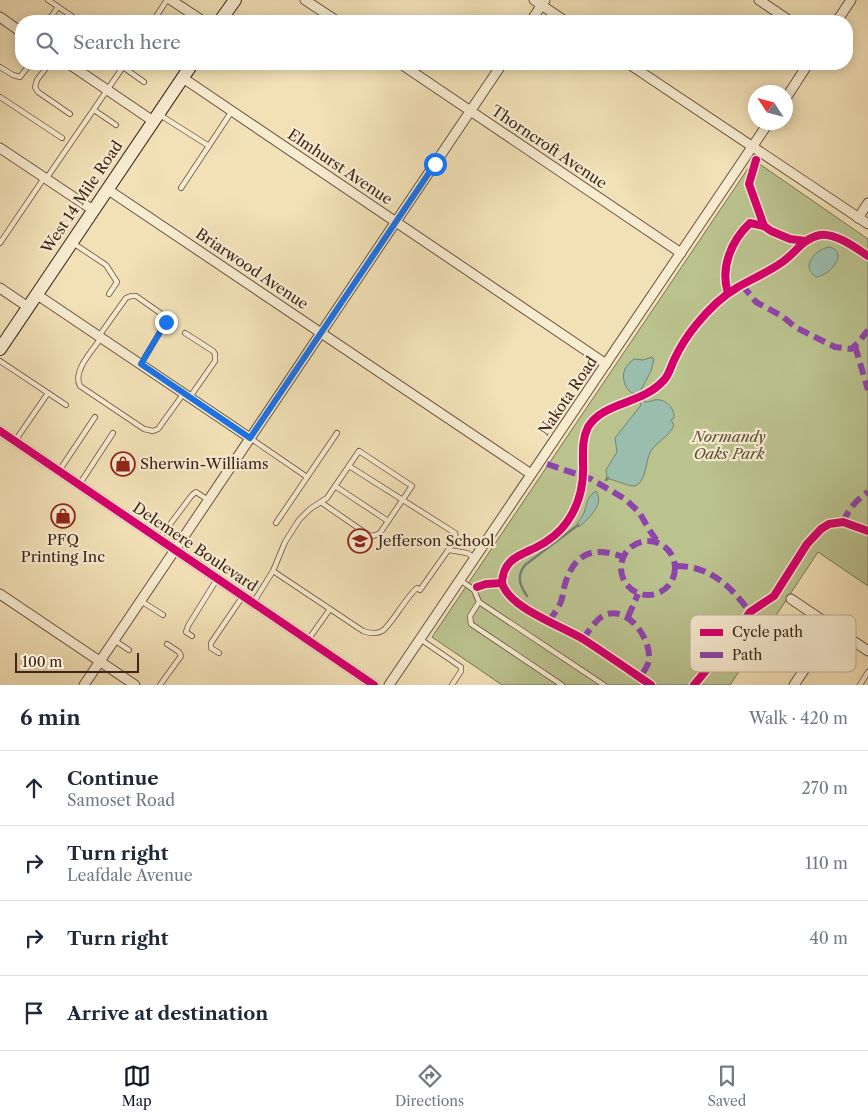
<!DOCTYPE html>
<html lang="en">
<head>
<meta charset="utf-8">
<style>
  :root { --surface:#fff; --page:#f2f2f3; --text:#1f2937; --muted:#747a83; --line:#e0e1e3; --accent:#111827 }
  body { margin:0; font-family:"Libre Caslon Text",serif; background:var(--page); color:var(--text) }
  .compass { position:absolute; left:748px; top:85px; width:45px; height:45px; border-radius:50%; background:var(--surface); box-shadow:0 2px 12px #0003; rotate:306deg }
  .scale { position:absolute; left:15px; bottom:12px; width:124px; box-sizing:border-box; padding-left:5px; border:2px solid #3b261b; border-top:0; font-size:14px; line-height:18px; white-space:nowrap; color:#3b261b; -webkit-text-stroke:4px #f7ebd0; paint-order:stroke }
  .stop { position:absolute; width:15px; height:15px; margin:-11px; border:4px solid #1a73e8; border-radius:50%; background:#fff }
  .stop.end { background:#1a73e8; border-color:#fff; box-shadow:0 1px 5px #0008 }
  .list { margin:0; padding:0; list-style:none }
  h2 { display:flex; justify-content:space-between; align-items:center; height:65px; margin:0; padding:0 20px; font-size:21px }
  h2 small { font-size:16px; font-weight:400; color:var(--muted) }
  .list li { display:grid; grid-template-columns:32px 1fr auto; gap:15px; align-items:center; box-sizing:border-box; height:75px; padding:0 20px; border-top:1px solid var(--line) }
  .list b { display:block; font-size:19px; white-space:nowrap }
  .list p { margin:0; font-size:16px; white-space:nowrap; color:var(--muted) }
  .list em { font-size:16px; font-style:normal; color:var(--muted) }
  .icon { flex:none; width:28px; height:28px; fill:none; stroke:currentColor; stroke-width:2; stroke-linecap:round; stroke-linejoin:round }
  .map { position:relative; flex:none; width:868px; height:685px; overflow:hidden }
  .search { position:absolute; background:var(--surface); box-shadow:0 2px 12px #0003; left:15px; right:15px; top:15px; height:55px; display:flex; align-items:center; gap:12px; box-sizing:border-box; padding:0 18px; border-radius:20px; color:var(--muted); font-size:19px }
  .sheet { height:365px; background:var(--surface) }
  nav { display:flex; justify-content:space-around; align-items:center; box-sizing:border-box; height:70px; border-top:1px solid var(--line); background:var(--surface); font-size:14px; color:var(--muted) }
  nav a { display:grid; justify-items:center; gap:2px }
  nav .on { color:var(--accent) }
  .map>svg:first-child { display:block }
  .green { fill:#bac28e; stroke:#7a7454 }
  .water { fill:#9bbdad; stroke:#758173 }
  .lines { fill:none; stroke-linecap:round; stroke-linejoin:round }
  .stream { stroke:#758173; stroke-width:2.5 }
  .lane-casing { stroke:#695442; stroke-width:6 }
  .street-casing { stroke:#695442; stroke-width:11 }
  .secondary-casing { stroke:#3b261b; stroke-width:14 }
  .lane { stroke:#f7ebd0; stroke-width:4.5 }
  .street { stroke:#f7ebd0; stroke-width:9 }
  .secondary { stroke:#f7ebd0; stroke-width:12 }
  .quiet { stroke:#8e44ad; stroke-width:6; stroke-dasharray:12 6; stroke-linecap:butt }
  .cycleway-casing { stroke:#f7ebd0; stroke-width:11 }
  .cycleway { stroke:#d6006c; stroke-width:8 }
  .route { stroke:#1a73e8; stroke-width:6 }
  .labels { text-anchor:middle; stroke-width:4.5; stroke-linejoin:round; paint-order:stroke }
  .street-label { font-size:15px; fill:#3b261b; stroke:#f7ebd0 }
  .park-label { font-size:15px; font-style:italic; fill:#5b4d38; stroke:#f7ebd0 }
  .poi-label { font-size:15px; fill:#3b261b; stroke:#f7ebd0; text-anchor:start }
  .key { fill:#f7ebd0; stroke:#bfb09a; stroke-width:1 }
  .key-label { font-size:14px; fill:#3b261b }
</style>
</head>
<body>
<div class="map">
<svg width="868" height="685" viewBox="0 0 868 685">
  <rect width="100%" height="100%" fill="#f2e0b6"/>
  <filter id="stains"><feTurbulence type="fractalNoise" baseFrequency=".004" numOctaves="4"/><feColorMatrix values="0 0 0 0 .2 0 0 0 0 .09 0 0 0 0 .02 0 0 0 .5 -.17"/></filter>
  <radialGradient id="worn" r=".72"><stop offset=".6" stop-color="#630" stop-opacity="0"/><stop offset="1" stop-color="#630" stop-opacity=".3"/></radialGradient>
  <path class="green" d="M758 163 868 239V586L818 552 730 685H502L432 637 749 167Z"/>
  <g class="water">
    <path d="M829 247C850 252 830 276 816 277 800 266 815 250 829 247Z"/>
    <path d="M652 357 654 359 651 371 640 392 645 402C648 402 651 401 654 400 665 398 675 408 674 418L671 420 674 425C669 438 654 442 649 455 646 463 645 483 635 486 630 487 615 480 609 479L607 478 606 470 617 452 615 438 641 405 635 394C625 392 621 377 625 369 627 365 630 362 634 359L643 360Z"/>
    <path d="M596 491C605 504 589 518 579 527L577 524C579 521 582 517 584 513 587 504 587 496 596 491Z"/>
  </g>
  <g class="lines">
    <g class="stream">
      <path d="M606 480 608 478"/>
      <path d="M527 596C520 586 516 576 525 565L578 525"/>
    </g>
    <g class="lane-casing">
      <g id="lane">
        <path d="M48 0 79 21"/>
        <path d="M48 21 58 7"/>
        <path d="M153 21 167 0"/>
        <path d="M49 64 37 80 35 87 38 92 70 114"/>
        <path d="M0 67 13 75 20 77 30 64"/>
        <path d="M123 67 144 82"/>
        <path d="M0 97 62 138"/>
        <path d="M94 110 116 125"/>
        <path d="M160 115 209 146"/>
        <path d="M46 179 125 64"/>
        <path d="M181 188 232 111"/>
        <path d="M0 243 44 178"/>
        <path d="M73 243 106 265 117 282 109 294"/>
        <path d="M185 333 213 351 215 354V361L190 397"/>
        <path d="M99 336 126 298 131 296H136L163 315 166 322 141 364"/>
        <path d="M101 338C93 350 72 371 80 386L144 429 153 431 158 429 184 393"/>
        <path d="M0 361 66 405"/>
        <path d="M250 438 307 477"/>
        <path d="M15 441 48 393"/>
        <path d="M59 471 95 417"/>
        <path d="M79 485 113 433"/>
        <path d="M335 486 388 521"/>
        <path d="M276 523 337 433"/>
        <path d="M159 539 192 495 196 492 208 500"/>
        <path d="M449 550 467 553 475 558"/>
        <path d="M273 571 363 631C369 633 376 635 382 631 391 626 405 598 417 588L420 590 456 539 455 533 349 466"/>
        <path d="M460 580 474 590 479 602 470 616 471 624 562 685"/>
        <path d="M141 601 163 615"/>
        <path d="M479 602 604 685"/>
        <path d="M253 603 273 571 285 542 299 520 310 509 327 498 359 451 412 486 380 533 373 536 367 534 322 503"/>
        <path d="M192 636 186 632 188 626 217 579"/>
        <path d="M420 639 461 667V671L452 685"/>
        <path d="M114 640 129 650"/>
        <path d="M308 640 330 609"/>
        <path d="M219 653 211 648V643L243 596"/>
        <path d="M160 685 181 656 179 652 167 644"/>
        <path d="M860 685 868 672"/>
      </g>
    </g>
    <g class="street-casing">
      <g id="street">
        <path d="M171 0 203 21"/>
        <path d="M305 0 337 21"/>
        <path d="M534 0 565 21"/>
        <path d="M759 0 790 21"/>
        <path d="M0 17 21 32"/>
        <path d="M531 21 545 0"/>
        <path d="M837 21 851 0"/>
        <path d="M69 64 153 121"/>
        <path d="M401 64 681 253"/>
        <path d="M629 64 868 224"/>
        <path d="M183 78 606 364"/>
        <path d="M786 98 808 64"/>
        <path d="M0 148 93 210"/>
        <path d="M107 189 531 474"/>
        <path d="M858 218 868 203"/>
        <path d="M0 288 28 307"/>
        <path d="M36 294 250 438"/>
        <path d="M0 431 374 685"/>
        <path d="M0 594 135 685"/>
        <path d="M791 599 868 651"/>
        <path d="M84 685 502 64"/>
        <path d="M389 685 769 122"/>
        <path d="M794 685 833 627"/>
      </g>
    </g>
    <g class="secondary-casing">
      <g id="secondary">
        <path d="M220 21 235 0"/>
        <path d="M0 349 192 64"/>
      </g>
    </g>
    <use href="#lane" class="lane"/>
    <use href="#street" class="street"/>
    <use href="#secondary" class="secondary"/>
    <g class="quiet">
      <path d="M742 285 756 302 782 316 795 327 835 347 851 349 858 343 868 330"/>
      <path d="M855 346 868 390"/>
      <path d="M547 464 591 479 625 499 639 512 650 531 658 542"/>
      <path d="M843 522C849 509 856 500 868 492"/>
      <circle cx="648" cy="568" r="27"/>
      <path d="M676 566C711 566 730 586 750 612"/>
      <path d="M628 617 638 594"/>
      <path d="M549 621C553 615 557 610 560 604 563 598 563 591 565 584 575 552 594 546 623 557"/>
      <path d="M583 639C589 631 597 617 607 614 629 608 649 637 649 656 650 664 644 671 640 677"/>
    </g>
    <g class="cycleway-casing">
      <g id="cycleway">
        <path d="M756 160 749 184 764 226 771 231 790 239 806 241"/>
        <path d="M728 293C720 268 731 241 750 223L764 226"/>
        <path d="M0 431 374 685"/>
        <path d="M502 583C509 608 562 626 583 639 606 654 629 670 651 685"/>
        <path d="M477 587 486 584 502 583C503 560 518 556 535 548 547 542 560 532 567 522 579 505 584 484 583 464 583 451 582 439 588 427 604 401 642 405 664 380 669 375 671 366 674 360 680 347 687 336 696 325 708 310 721 297 738 287 752 279 768 272 781 263 795 254 803 238 820 235 836 233 856 248 868 256"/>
        <path d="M694 685 722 651 750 612 774 596 807 544 821 529 829 524 843 522 868 531"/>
      </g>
    </g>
    <use href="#cycleway" class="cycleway"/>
  </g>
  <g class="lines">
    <path class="route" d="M166 322 141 364 250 438 435 164"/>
  </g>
  <defs>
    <g id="shop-ring" transform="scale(1.25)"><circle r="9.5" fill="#f7ebd0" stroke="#8f2418" stroke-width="1.5"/><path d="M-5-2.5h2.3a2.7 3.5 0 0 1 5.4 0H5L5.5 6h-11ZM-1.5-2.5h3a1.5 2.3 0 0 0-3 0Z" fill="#8f2418"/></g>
    <g id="school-ring" transform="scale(1.25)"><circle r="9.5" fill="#f7ebd0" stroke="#8f2418" stroke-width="1.5"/><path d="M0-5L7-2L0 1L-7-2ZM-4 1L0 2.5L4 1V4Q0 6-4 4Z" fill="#8f2418"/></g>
  </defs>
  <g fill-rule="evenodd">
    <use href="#shop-ring" x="123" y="464"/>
    <use href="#shop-ring" x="63" y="516"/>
    <use href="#school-ring" x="360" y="541"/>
  </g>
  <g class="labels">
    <g class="street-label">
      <text transform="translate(549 147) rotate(34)" y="5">Thorncroft Avenue</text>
      <text transform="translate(340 167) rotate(34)" y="5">Elmhurst Avenue</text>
      <text transform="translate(82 197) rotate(-56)" y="5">West 14 Mile Road</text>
      <text transform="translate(252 269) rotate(34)" y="5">Briarwood Avenue</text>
      <text transform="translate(568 396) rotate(-56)" y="5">Nakota Road</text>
      <text transform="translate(195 547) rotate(34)" y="5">Delemere Boulevard</text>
    </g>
    <g class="park-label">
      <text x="729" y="442">Normandy<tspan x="729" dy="17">Oaks Park</tspan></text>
    </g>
    <g class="poi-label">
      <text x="140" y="469">Sherwin-Williams</text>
      <text x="63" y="545" text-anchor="middle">PFQ<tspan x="63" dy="17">Printing Inc</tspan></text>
      <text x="378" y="546">Jefferson School</text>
    </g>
  </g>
  <rect x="690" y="615" width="166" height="57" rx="8" class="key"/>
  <rect x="700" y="629" width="23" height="7" fill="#d6006c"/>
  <rect x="700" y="652" width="23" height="6" fill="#8e44ad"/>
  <g class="key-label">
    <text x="732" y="637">Cycle path</text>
    <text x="732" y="660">Path</text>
  </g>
  <rect width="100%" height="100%" filter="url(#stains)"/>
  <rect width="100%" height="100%" fill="url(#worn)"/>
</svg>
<svg class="compass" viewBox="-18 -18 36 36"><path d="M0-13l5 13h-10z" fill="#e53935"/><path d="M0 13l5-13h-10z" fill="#747a83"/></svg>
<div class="scale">100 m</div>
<div class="stop" style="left:435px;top:164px"></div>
<div class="stop end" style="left:166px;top:322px"></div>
<div class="search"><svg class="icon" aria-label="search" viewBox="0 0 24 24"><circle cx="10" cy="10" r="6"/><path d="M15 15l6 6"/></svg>Search here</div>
</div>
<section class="sheet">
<h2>6 min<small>Walk · 420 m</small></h2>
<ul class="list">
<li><svg class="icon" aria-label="ahead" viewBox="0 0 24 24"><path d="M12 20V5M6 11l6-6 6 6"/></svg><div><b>Continue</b><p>Samoset Road</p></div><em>270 m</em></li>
<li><svg class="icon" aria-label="right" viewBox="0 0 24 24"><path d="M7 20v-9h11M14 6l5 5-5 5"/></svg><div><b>Turn right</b><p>Leafdale Avenue</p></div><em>110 m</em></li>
<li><svg class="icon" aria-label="right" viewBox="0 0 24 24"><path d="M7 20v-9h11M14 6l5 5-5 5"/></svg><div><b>Turn right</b></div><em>40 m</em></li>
<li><svg class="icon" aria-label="arrive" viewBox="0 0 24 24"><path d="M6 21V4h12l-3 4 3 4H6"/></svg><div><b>Arrive at destination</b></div></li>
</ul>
</section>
<nav>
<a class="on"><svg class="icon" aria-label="map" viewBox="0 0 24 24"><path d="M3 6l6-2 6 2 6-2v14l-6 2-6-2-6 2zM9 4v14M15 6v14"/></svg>Map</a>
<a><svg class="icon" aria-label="directions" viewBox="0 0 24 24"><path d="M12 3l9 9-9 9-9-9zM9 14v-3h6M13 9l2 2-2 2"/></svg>Directions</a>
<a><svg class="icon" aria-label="saved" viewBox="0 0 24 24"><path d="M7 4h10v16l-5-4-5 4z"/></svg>Saved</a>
</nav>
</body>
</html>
